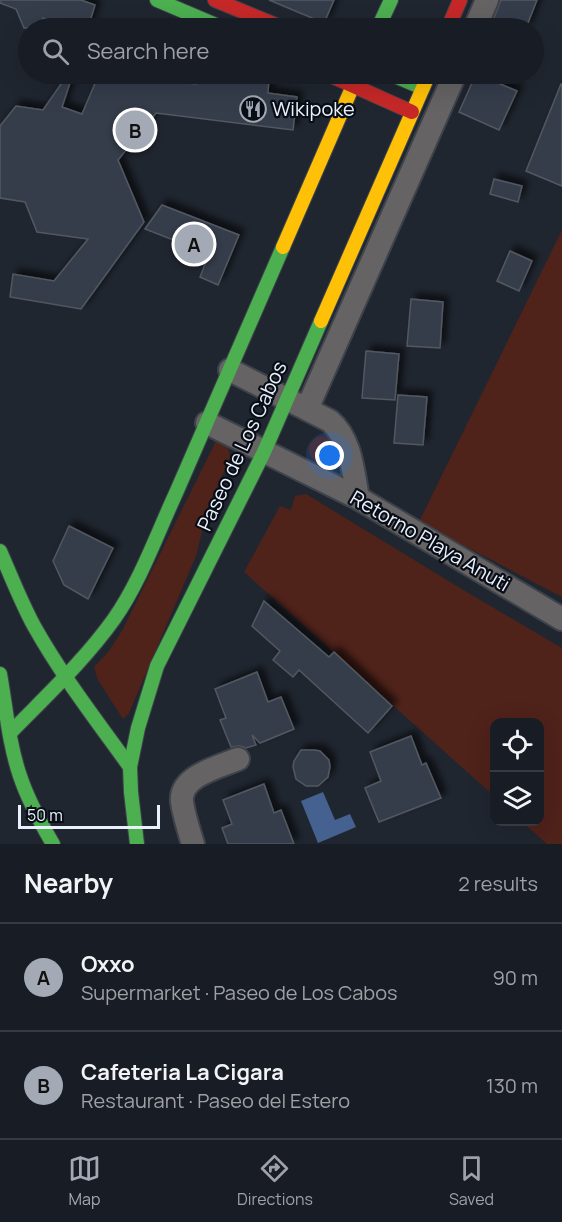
<!DOCTYPE html>
<html lang="en">
<head>
<meta charset="utf-8">
<style>
  :root { --surface:#181c24; --page:#252931; --text:#f1f3f6; --muted:#9fa1a6; --line:#363a41; --accent:#a3aab5 }
  body { margin:0; font-family:Manrope,sans-serif; background:var(--page); color:var(--text) }
  .controls { position:absolute; right:18px; bottom:18px; display:grid; overflow:hidden; border-radius:12px; box-shadow:0 6px 24px #0002 }
  .controls button { width:54px; height:54px; display:grid; place-items:center; padding:0; border:0; border-bottom:2px solid var(--line); background:var(--surface); color:var(--text); font:30px sans-serif }
  .scale { position:absolute; left:18px; bottom:15px; width:142px; box-sizing:border-box; padding-left:6px; border:3px solid #eaf1fd; border-top:0; font-size:16px; line-height:21px; white-space:nowrap; color:#eaf1fd; -webkit-text-stroke:4px #090e16; paint-order:stroke }
  .you { position:absolute; left:330px; top:456px; width:21px; height:21px; margin:-15px; border:4px solid #fff; border-radius:50%; background:#1a73e8; box-shadow:0 0 0 9px #1a73e833 }
  .badge { display:grid; place-items:center; width:39px; height:39px; border-radius:50%; background:var(--accent); color:#111; font-size:20px; font-weight:700 }
  .pin { position:absolute; translate:-50% -50%; border:3px solid #fff; box-shadow:0 2px 6px #0006 }
  .list { margin:0; padding:0; list-style:none }
  h2 { display:flex; justify-content:space-between; align-items:center; height:78px; margin:0; padding:0 24px; font-size:26px }
  h2 small { font-size:20px; font-weight:400; color:var(--muted) }
  .list li { display:grid; grid-template-columns:39px 1fr auto; gap:18px; align-items:center; box-sizing:border-box; height:108px; padding:0 24px; border-top:2px solid var(--line) }
  .list b { display:block; font-size:22px; white-space:nowrap }
  .list p { margin:0; font-size:20px; white-space:nowrap; color:var(--muted) }
  .list em { font-size:20px; font-style:normal; color:var(--muted) }
  .icon { flex:none; width:33px; height:33px; fill:none; stroke:currentColor; stroke-width:2; stroke-linecap:round; stroke-linejoin:round }
  .map { position:relative; flex:none; width:562px; height:844px; overflow:hidden }
  .search { position:absolute; background:var(--surface); box-shadow:0 6px 24px #0002; left:18px; right:18px; top:18px; height:66px; display:flex; align-items:center; gap:15px; box-sizing:border-box; padding:0 21px; border-radius:33px; color:var(--muted); font-size:22px }
  .sheet { height:294px; background:var(--surface) }
  nav { display:flex; justify-content:space-around; align-items:center; box-sizing:border-box; height:84px; border-top:2px solid var(--line); background:var(--surface); font-size:16px; color:var(--muted) }
  nav a { display:grid; justify-items:center; gap:3px }
  nav .on { color:var(--accent) }
  .map>svg:first-child { display:block }
  .green { fill:#4f221a }
  .water { fill:#456190 }
  .building { fill:#363e4c; stroke:#525860; stroke-width:1.5; filter:url(#shadow) }
  .lines { fill:none; stroke-linecap:round; stroke-linejoin:round }
  .street-casing { stroke:#3e434b; stroke-width:26 }
  .fast-casing { stroke:#3e434b; stroke-width:16 }
  .slow-casing { stroke:#3e434b; stroke-width:16 }
  .jam-casing { stroke:#3e434b; stroke-width:16 }
  .street { stroke:#666364; stroke-width:22 }
  .fast { stroke:#4caf50; stroke-width:14 }
  .slow { stroke:#ffc107; stroke-width:14 }
  .jam { stroke:#c62828; stroke-width:14 }
  .labels { text-anchor:middle; stroke-width:4.5; stroke-linejoin:round; paint-order:stroke }
  .poi-label { font-size:20px; fill:#eaf1fd; stroke:#090e16; text-anchor:start }
  .street-label { font-size:20px; fill:#eaf1fd; stroke:#090e16 }
</style>
</head>
<body>
<div class="map">
<svg width="562" height="844" viewBox="0 0 562 844">
  <defs>
    <filter id="shadow"><feDropShadow dx="5.5" dy="-5.5" stdDeviation="3" flood-color="#0009"/></filter>
  </defs>
  <rect width="100%" height="100%" fill="#202630"/>
  <g class="green">
    <path d="M562 230V597L419 522Z"/>
    <circle cx="323" cy="450" r="14"/>
    <path d="M217 439 226 441 229 451 230 459 209 504 196 556 129 713 123 719 98 680 94 667 109 651 123 629Z"/>
    <path d="M306 494 465 591 562 648V844H547L522 822H540V722H494V796L244 572 280 506 291 510 295 496Z"/>
  </g>
  <path class="water" d="M323 792 335 820 350 814 356 827 318 843 301 801Z"/>
  <g class="building">
    <path d="M0 0H81L95 5 88 28H83L63 22 62 25 43 18 47 28H24L16 9 0 3Z"/>
    <path d="M269 0H334L324 23Z"/>
    <path d="M501 0H537L526 28H490Z"/>
    <path d="M68 74H73L62 107 82 114 99 74H109L196 84 197 74H260L269 77 268 93 297 97 293 130 156 113 118 160 144 222 81 309 10 297 13 274 54 281 88 239 37 232 25 202 0 198V126L16 106 43 110Z"/>
    <path d="M476 74 517 91 499 130 459 112Z"/>
    <path d="M561 84H562V186L526 171Z"/>
    <path d="M494 179 522 186 518 202 490 194Z"/>
    <path d="M162 205 239 235 218 285 200 277 209 254 145 229Z"/>
    <path d="M510 251 532 261 519 291 497 281Z"/>
    <path d="M411 299 443 302 440 348 407 346Z"/>
    <path d="M366 351 399 354 395 400 362 398Z"/>
    <path d="M398 395 427 397 423 445 394 443Z"/>
    <path d="M69 526 113 548 88 599 64 585 53 561Z"/>
    <path d="M264 601 329 657 334 652 392 706 368 733 299 670 293 677 273 660 280 651 252 626Z"/>
    <path d="M257 672 268 702 281 697 294 729 260 743 252 735 256 745 246 748 240 746 231 747 220 720 226 718 215 689Z"/>
    <path d="M411 736 422 765 426 763 441 798 379 822 365 788 381 781 370 752Z"/>
    <path d="M301 750H314L320 751 329 760 330 767 328 777 318 786H306L296 779 293 767 294 761Z"/>
    <path d="M264 784 274 813 281 810 294 844H228L222 828 232 824 223 800Z"/>
  </g>
  <g class="lines">
    <g class="street-casing">
      <g id="street">
        <path d="M475 28 487 0"/>
        <path d="M230 370 330 421C351 439 353 471 358 498"/>
        <path d="M307 409 455 74"/>
        <path d="M207 423 358 498 562 619"/>
        <path d="M193 844C189 831 184 816 182 802 179 776 219 767 238 759"/>
      </g>
    </g>
    <g class="fast-casing">
      <g id="fast">
        <path d="M157 0 223 28"/>
        <path d="M378 28 391 0"/>
        <path d="M390 74 423 88"/>
        <path d="M0 551C11 576 21 602 34 626 62 676 97 721 130 767"/>
        <path d="M0 674C6 708 9 744 20 776 28 800 40 822 53 844"/>
        <path d="M10 733C46 696 84 661 114 619 140 582 157 534 176 493 212 411 248 329 283 247"/>
        <path d="M137 844 131 792 130 767 138 728 157 666 264 452 321 321"/>
      </g>
    </g>
    <g class="slow-casing">
      <g id="slow">
        <path d="M283 247 358 74"/>
        <path d="M321 321 429 74"/>
      </g>
    </g>
    <g class="jam-casing">
      <g id="jam">
        <path d="M215 0 283 28"/>
        <path d="M448 28 460 0"/>
        <path d="M327 74 412 112"/>
      </g>
    </g>
    <use href="#street" class="street"/>
    <use href="#fast" class="fast"/>
    <use href="#slow" class="slow"/>
    <use href="#jam" class="jam"/>
  </g>
  <defs>
    <g id="restaurant-ring" transform="scale(1.35)"><circle r="9.5" fill="#090e16" stroke="#a3aab5" stroke-width="1.5"/><path d="M-5-6h1v4h1v-4h1v4h1v-4h1v5L-1.5 .5V6h-2V.5L-5-1ZM5-6V6H3V1.5H1.5Q1.5-4 5-6Z" fill="#a3aab5"/></g>
  </defs>
  <g fill-rule="evenodd">
    <use href="#restaurant-ring" x="253" y="109"/>
  </g>
  <g class="labels">
    <g class="poi-label">
      <text x="272" y="116">Wikipoke</text>
    </g>
    <g class="street-label">
      <text transform="translate(242 446) rotate(-65)" y="7">Paseo de Los Cabos</text>
      <text transform="translate(430 541) rotate(30)" y="7">Retorno Playa Anuti</text>
    </g>
  </g>
</svg>
<div class="controls">
<button><svg class="icon" aria-label="locate" viewBox="0 0 24 24"><circle cx="12" cy="12" r="6"/><path d="M12 2v4M12 18v4M2 12h4M18 12h4"/></svg></button>
<button><svg class="icon" aria-label="layers" viewBox="0 0 24 24"><path d="M12 4l9 5-9 5-9-5zM3 14l9 5 9-5"/></svg></button>
</div>
<div class="scale">50 m</div>
<div class="you"></div>
<div class="pin badge" style="left:194px;top:244px">A</div>
<div class="pin badge" style="left:135px;top:130px">B</div>
<div class="search"><svg class="icon" aria-label="search" viewBox="0 0 24 24"><circle cx="10" cy="10" r="6"/><path d="M15 15l6 6"/></svg>Search here</div>
</div>
<section class="sheet">
<h2>Nearby<small>2 results</small></h2>
<ul class="list">
<li><span class="badge">A</span><div><b>Oxxo</b><p>Supermarket · Paseo de Los Cabos</p></div><em>90 m</em></li>
<li><span class="badge">B</span><div><b>Cafeteria La Cigara</b><p>Restaurant · Paseo del Estero</p></div><em>130 m</em></li>
</ul>
</section>
<nav>
<a class="on"><svg class="icon" aria-label="map" viewBox="0 0 24 24"><path d="M3 6l6-2 6 2 6-2v14l-6 2-6-2-6 2zM9 4v14M15 6v14"/></svg>Map</a>
<a><svg class="icon" aria-label="directions" viewBox="0 0 24 24"><path d="M12 3l9 9-9 9-9-9zM9 14v-3h6M13 9l2 2-2 2"/></svg>Directions</a>
<a><svg class="icon" aria-label="saved" viewBox="0 0 24 24"><path d="M7 4h10v16l-5-4-5 4z"/></svg>Saved</a>
</nav>
</body>
</html>
